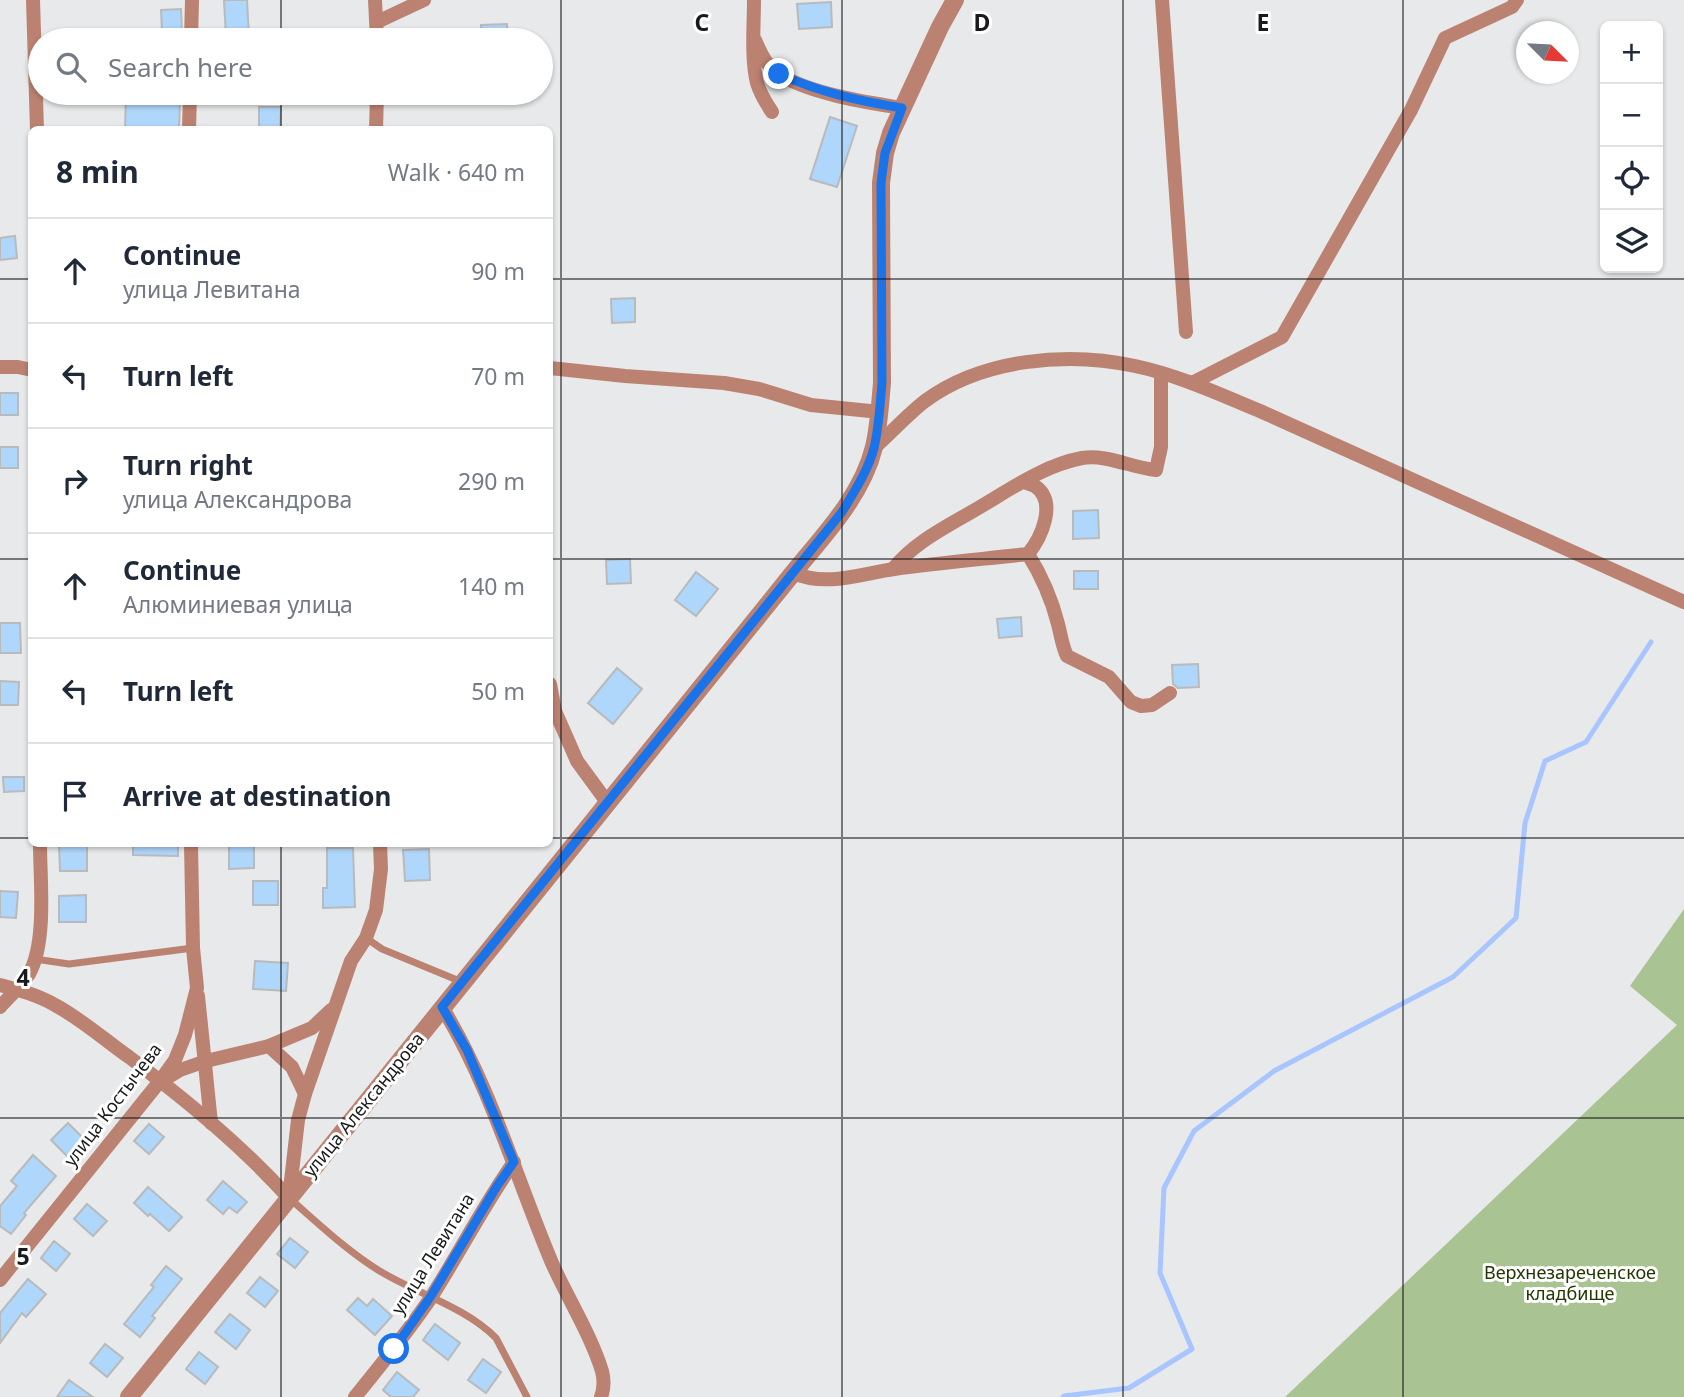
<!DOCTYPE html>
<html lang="en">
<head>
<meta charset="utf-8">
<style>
  :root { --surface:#fff; --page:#f2f2f3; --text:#1f2937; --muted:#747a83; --line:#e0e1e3 }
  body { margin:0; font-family:"Noto Sans",sans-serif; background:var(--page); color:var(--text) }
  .controls { position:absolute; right:21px; top:21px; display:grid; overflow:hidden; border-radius:10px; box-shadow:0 2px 5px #0004 }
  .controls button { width:63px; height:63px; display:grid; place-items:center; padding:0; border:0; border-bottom:2px solid var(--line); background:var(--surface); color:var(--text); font:35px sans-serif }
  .compass { position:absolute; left:1516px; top:21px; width:63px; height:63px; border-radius:50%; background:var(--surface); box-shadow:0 2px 5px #0004; rotate:114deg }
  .stop { position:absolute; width:21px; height:21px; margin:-16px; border:5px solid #1a73e8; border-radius:50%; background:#fff }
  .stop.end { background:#1a73e8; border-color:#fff; box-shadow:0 2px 7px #0008 }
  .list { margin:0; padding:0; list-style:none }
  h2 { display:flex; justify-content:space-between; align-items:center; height:91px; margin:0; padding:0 28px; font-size:30px }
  h2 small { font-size:23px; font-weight:400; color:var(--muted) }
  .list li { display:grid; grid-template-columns:46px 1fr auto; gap:21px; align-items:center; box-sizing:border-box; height:105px; padding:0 28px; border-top:2px solid var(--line) }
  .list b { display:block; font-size:26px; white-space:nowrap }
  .list p { margin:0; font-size:23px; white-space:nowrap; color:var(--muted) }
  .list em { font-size:23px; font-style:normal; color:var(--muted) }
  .icon { flex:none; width:38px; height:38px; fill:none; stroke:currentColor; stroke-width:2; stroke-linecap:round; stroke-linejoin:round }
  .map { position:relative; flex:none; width:1684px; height:1397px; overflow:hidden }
  .search { position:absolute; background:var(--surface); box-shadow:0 2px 5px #0004; left:28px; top:28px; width:525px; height:77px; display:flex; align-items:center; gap:18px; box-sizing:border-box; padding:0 24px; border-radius:38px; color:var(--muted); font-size:26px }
  .panel { position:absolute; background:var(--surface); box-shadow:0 2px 5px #0004; left:28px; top:126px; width:525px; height:721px; border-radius:10px }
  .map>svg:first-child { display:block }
  .green { fill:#aac393 }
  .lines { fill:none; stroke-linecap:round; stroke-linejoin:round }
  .stream { stroke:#a8c5ff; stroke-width:5 }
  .building { fill:#afd6fb; stroke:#b8babc; stroke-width:2 }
  .service { stroke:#bc8271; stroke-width:7 }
  .minor { stroke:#bc8271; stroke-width:14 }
  .tertiary { stroke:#bc8271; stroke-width:18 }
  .route { stroke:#1a73e8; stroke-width:9 }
  .grid { fill:none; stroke:#191a1b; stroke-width:2; stroke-opacity:0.55 }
  .labels { text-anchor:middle; stroke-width:6; stroke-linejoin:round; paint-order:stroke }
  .street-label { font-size:18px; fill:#191a1b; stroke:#fff }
  .park-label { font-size:18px; fill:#203700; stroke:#fff }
  .grid-label { font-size:23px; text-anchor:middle; font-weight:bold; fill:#191a1b; stroke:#fff; stroke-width:6; stroke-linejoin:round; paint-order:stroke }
</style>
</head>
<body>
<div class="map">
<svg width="1684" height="1397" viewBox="0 0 1684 1397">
  <rect width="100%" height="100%" fill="#e7e9eb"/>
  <path class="green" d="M1684 909V1397H1285L1677 1025 1630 986Z"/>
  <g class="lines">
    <path class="stream" d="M1063 1397 1064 1396 1129 1388 1192 1349 1160 1273 1164 1188 1194 1131 1274 1071 1453 977 1516 918 1525 823 1545 761 1586 742 1651 642"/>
  </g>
  <g class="building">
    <path d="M224 0H247L249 36 226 37Z"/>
    <path d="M831 2 832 27 799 29 797 4Z"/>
    <path d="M181 9 182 31 162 32 161 10Z"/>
    <path d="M507 24 508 40H482L481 25Z"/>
    <path d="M126 93H167V101H180L179 129H125Z"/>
    <path d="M259 107H281L280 129H259Z"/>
    <path d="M830 117 857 126 837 187 810 179Z"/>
    <path d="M15 236 17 258 0 260V238Z"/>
    <path d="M635 298V322L612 323 611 299Z"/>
    <rect x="0" y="393" width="18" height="22"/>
    <rect x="0" y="447" width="18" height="21"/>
    <path d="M1098 510 1099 538 1073 539V511Z"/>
    <path d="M630 559 631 583 607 584 606 560Z"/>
    <rect x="1074" y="571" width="24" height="18"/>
    <path d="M696 572 718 589 696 616 675 600Z"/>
    <path d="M1021 617 1022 636 999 638 997 619Z"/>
    <path d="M0 623H20L21 653H0Z"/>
    <path d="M1198 664 1199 687 1178 688 1173 684 1172 665Z"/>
    <path d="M617 668 642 689 613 724 588 703Z"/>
    <path d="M0 681 19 682 18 705H0Z"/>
    <path d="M3 777H24V791L4 792Z"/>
    <path d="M59 844H87V871H60Z"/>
    <path d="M133 844H178V856L133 855Z"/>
    <path d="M229 844H254V868L229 869Z"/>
    <path d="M327 848H353L355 907 323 908V888H327Z"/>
    <path d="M429 849 430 880 405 881 403 850Z"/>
    <rect x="253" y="881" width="25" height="24"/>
    <path d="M0 891 18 892 16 918 0 917Z"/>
    <path d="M86 895V922H59V896Z"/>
    <path d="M255 961 288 963 286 991 253 989Z"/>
    <path d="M68 1123 87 1142 70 1159 51 1140Z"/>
    <path d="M149 1124 164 1137 149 1154 134 1141Z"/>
    <path d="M33 1155 56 1176 24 1213 26 1215 11 1234 0 1226V1206L17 1186 11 1181Z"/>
    <path d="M223 1181 247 1202 237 1213 229 1207 223 1214 207 1200Z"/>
    <path d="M148 1187 182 1217 169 1231 150 1214 148 1216 134 1203Z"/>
    <path d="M87 1204 107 1221 93 1236 74 1219Z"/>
    <path d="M290 1238 308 1252 295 1268 277 1254Z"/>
    <path d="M54 1241 70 1254 56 1271 41 1258Z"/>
    <path d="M166 1266 182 1279 152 1316 155 1318 140 1337 124 1324 154 1287 151 1285Z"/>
    <path d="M260 1277 278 1291 265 1307 247 1293Z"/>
    <path d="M28 1279 46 1294 26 1317 22 1313 0 1343V1313Z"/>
    <path d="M358 1298 367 1306 373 1299 392 1316 375 1335 347 1310Z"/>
    <path d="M230 1314 250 1330 236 1349 215 1332Z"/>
    <path d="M435 1324 460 1343 448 1360 423 1340Z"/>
    <path d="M105 1344 123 1358 107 1377 90 1363Z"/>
    <path d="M199 1352 218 1367 205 1384 186 1369Z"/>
    <path d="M483 1359 501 1372 486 1393 468 1380Z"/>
    <path d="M397 1372 419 1390 413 1397H391L383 1390Z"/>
    <path d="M69 1380 93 1397H57Z"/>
  </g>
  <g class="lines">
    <g class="service">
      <path d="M366 938 382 949 462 982"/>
      <path d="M35 959 69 964 193 948"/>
      <path d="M289 1198C318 1223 346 1250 378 1270 417 1294 464 1306 496 1338L527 1397"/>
    </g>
    <g class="minor">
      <path d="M33 0 37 130"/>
      <path d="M375 0 377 40"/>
      <path d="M754 0C754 24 751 60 757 83 760 93 766 103 772 112"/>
      <path d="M1162 0 1186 332"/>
      <path d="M377 22 424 0"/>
      <path d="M191 40 192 0"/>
      <path d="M755 40C761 54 767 67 780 75 813 94 864 102 902 108"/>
      <path d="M189 130 190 93"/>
      <path d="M376 130 377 93"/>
      <path d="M0 367H18L32 370"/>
      <path d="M550 368 625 376 724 383 759 389 811 405 880 412"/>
      <path d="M1192 383 1282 337 1411 110 1445 38 1512 7 1517 0"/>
      <path d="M874 448C891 433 907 415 925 401 982 359 1067 351 1135 366 1178 375 1219 394 1260 411L1684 602"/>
      <path d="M1028 554C1041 575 1052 600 1058 624 1061 635 1062 646 1067 656L1109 677 1131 702 1141 706 1152 705 1170 693"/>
      <path d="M893 569C915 541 950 525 980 507 1012 488 1045 465 1082 458 1107 454 1132 468 1156 470L1161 447V373"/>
      <path d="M793 573C826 587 860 574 894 569 938 563 983 559 1028 554 1041 538 1058 502 1035 486 1034 486 1025 482 1024 482"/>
      <path d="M550 684 555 711 577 761 607 802"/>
      <path d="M0 985C19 990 38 995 55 1005 81 1019 105 1040 129 1057 186 1100 241 1145 289 1198"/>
      <path d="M198 996 211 1123"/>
      <path d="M0 1007C10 996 21 986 29 974 47 942 40 880 40 844"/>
      <path d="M442 1007C491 1087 516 1178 552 1263 568 1299 590 1333 602 1371 604 1379 604 1389 601 1397"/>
      <path d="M269 1046 292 1067 305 1094"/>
      <path d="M165 1079 180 1070 206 1061 269 1046 312 1028 331 1010"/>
      <path d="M289 1198 298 1120 305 1094 351 961 366 938 376 910 381 869 380 844"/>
      <path d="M0 1280 160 1081 175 1060 185 1035 197 988 193 948 191 844"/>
      <path d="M355 1397C381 1365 407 1333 430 1299 459 1254 483 1206 514 1162"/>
    </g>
    <path class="tertiary" d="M129 1397 793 573C824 535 862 496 874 447 879 426 880 404 882 383L881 183 885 153 891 133 940 27 955 0"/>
  </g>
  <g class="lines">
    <path class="route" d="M394 1349 431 1296 497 1186 514 1162 467 1050 442 1007 842 512C854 492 868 471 874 448 879 427 880 404 882 383L881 183 885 153 902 108C859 101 819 92 779 74"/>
  </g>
  <path class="grid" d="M281 0V40M561 0V1397M842 0V1397M1123 0V1397M1403 0V1397M281 93V130M0 279H32M550 279H1684M0 559H32M550 559H1684M0 838H32M550 838H1684M281 844V1397M0 1118H1684"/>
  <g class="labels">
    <g class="street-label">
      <text transform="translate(113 1105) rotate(-53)" y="6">улица Костычева</text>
      <text transform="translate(364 1105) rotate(-51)" y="6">улица Александрова</text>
      <text transform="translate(433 1254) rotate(-58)" y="6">улица Левитана</text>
    </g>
    <g class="park-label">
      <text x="1570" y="1279">Верхнезареченское<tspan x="1570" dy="21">кладбище</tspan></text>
    </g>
  </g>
  <g class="grid-label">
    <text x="702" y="31">C</text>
    <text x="982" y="31">D</text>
    <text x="1263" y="31">E</text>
    <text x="23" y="986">4</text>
    <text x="23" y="1265">5</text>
  </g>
</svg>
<div class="controls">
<button>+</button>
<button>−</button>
<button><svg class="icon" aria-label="locate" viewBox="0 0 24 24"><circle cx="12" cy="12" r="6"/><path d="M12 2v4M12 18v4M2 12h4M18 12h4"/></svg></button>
<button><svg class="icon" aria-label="layers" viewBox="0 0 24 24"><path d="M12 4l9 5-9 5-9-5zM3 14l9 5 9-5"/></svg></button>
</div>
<svg class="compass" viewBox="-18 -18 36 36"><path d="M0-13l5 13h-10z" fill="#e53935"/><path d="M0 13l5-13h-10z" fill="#747a83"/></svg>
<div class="stop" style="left:394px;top:1349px"></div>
<div class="stop end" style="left:779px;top:74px"></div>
<div class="search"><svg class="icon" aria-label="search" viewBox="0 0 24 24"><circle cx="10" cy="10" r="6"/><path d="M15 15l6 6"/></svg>Search here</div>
<section class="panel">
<h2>8 min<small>Walk · 640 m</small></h2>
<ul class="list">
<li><svg class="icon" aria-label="ahead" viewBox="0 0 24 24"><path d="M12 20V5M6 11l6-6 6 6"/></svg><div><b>Continue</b><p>улица Левитана</p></div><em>90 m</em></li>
<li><svg class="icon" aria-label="left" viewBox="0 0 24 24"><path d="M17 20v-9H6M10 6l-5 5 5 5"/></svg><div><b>Turn left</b></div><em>70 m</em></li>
<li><svg class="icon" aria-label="right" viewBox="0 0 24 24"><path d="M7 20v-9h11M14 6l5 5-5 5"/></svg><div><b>Turn right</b><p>улица Александрова</p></div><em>290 m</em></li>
<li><svg class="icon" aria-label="ahead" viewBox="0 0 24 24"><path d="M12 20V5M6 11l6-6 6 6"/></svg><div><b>Continue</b><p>Алюминиевая улица</p></div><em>140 m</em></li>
<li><svg class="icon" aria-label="left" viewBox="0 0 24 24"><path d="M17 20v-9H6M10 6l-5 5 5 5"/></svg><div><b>Turn left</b></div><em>50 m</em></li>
<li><svg class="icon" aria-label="arrive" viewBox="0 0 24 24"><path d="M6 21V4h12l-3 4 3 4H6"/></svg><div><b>Arrive at destination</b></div></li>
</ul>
</section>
</div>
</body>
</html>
